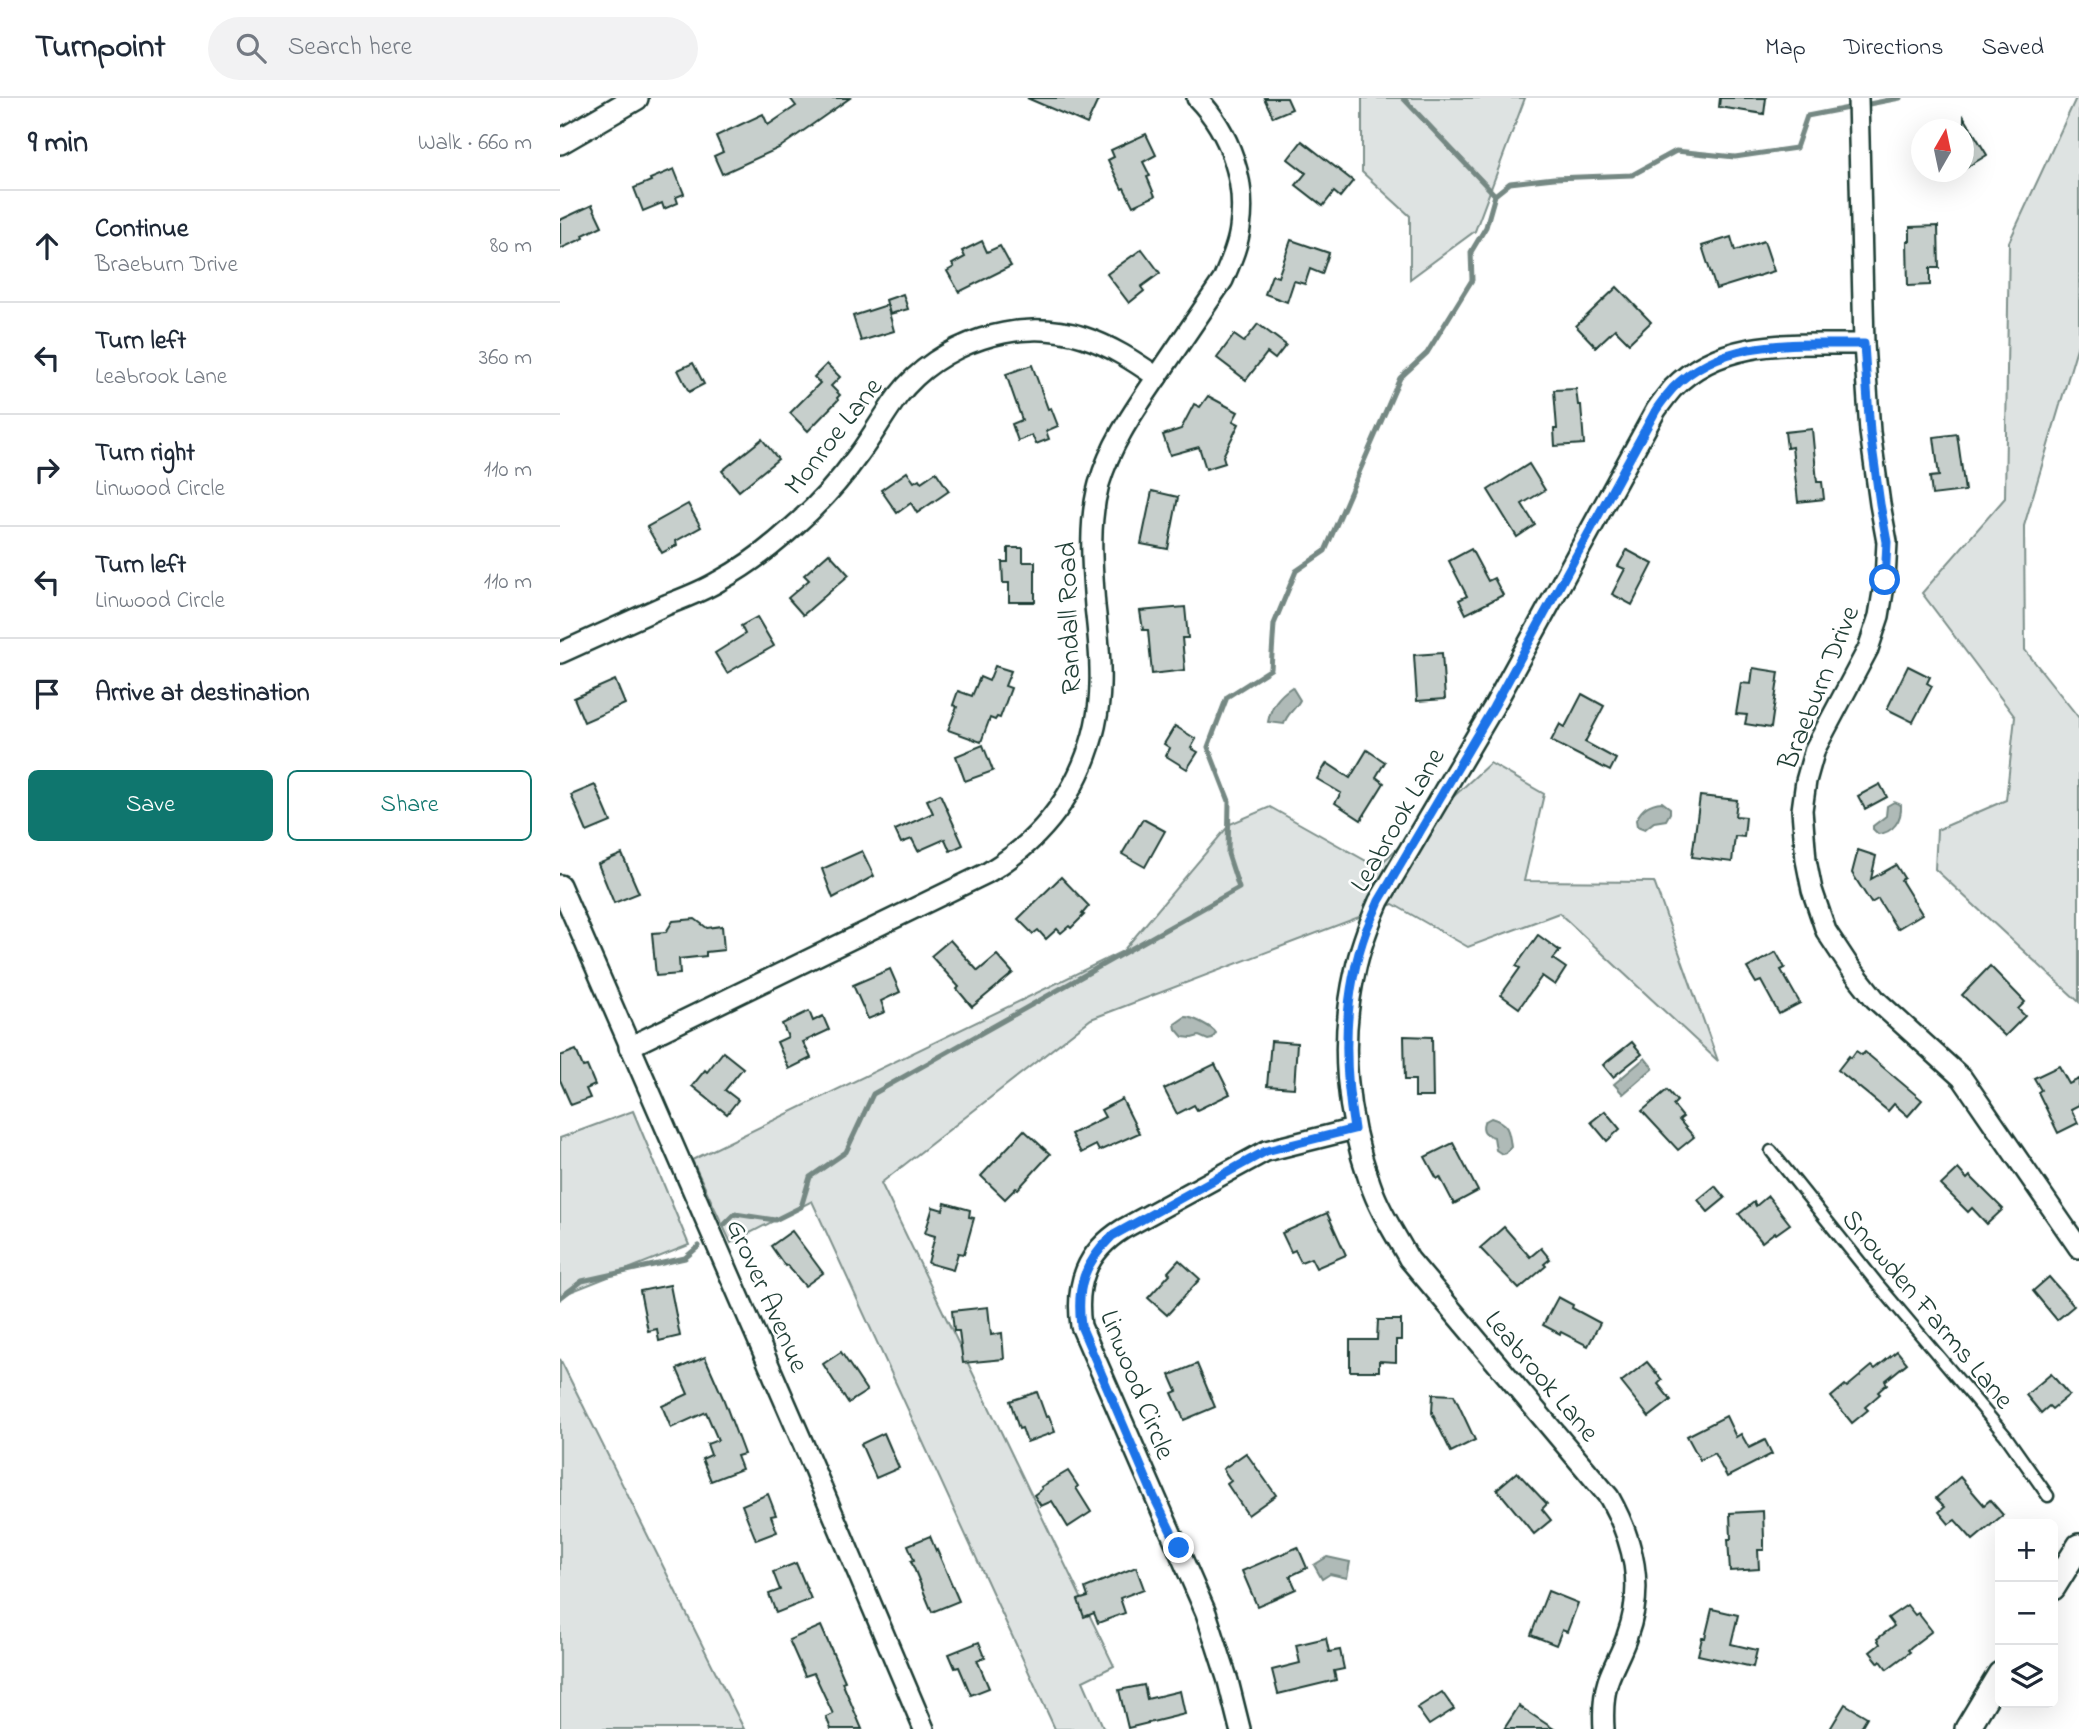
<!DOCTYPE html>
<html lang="en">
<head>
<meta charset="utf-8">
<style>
  :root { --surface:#fff; --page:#f2f2f3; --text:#1f2937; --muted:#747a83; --line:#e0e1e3; --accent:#0f766e }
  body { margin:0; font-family:"Indie Flower",sans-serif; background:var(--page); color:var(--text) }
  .controls { position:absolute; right:21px; bottom:21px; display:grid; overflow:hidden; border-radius:10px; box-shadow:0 7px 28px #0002 }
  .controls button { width:63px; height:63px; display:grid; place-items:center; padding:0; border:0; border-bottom:2px solid var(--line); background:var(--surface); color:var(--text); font:35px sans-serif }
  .compass { position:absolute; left:1351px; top:21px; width:63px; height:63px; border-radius:50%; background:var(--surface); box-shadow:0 7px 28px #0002; rotate:9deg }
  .stop { position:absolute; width:21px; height:21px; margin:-16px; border:5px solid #1a73e8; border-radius:50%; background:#fff }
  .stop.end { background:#1a73e8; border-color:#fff; box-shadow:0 2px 7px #0008 }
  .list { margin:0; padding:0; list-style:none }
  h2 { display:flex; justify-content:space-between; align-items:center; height:91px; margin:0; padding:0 28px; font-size:30px }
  h2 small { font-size:23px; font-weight:400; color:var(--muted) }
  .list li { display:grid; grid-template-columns:46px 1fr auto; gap:21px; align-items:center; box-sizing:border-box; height:112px; padding:0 28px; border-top:2px solid var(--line) }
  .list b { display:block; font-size:26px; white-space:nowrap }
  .list p { margin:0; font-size:23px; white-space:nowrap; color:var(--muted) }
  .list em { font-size:23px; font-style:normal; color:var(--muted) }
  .actions { display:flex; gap:14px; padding:21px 28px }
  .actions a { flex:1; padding:16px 0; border:2px solid var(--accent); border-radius:10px; text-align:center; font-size:24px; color:var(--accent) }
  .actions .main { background:var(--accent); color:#fff }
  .icon { flex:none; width:38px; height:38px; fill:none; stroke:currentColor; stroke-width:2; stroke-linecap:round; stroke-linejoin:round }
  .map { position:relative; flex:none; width:1519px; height:1631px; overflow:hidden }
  header { display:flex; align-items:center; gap:42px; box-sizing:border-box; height:98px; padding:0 35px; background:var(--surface); border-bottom:2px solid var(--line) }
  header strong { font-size:33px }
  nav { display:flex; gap:38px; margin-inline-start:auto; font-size:24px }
  .search { width:490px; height:63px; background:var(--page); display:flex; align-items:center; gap:18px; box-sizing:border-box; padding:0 24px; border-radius:38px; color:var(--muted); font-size:26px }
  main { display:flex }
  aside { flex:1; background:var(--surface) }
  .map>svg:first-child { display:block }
  .green { fill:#dee3e2; stroke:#7e908b; stroke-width:2 }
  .water { fill:#afbab7; stroke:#758883; stroke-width:2 }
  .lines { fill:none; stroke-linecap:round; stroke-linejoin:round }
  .stream { stroke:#758883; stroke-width:5 }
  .building { fill:#c7cfcc; stroke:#1f3d34; stroke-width:2 }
  .service-casing { stroke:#1f3d34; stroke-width:15 }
  .minor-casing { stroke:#1f3d34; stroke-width:24 }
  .tertiary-casing { stroke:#1f3d34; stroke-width:28 }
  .service { stroke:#fff; stroke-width:10 }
  .minor { stroke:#fff; stroke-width:19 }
  .tertiary { stroke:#fff; stroke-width:23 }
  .route { stroke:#1a73e8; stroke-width:9 }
  .labels { text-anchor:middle; stroke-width:5; stroke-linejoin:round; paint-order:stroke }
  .street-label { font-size:28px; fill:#1f3d34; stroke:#fff }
</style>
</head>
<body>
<header>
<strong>Turnpoint</strong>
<div class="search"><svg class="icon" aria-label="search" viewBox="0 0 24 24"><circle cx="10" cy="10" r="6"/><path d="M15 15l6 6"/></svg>Search here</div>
<nav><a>Map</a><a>Directions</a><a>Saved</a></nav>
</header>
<main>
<aside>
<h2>9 min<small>Walk · 660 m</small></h2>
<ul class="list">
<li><svg class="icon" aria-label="ahead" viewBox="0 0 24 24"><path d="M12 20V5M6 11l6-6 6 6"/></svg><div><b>Continue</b><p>Braeburn Drive</p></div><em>80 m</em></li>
<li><svg class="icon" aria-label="left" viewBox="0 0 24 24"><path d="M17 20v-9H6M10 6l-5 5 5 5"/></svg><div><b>Turn left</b><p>Leabrook Lane</p></div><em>360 m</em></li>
<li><svg class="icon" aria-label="right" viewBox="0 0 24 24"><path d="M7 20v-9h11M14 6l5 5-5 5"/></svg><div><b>Turn right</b><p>Linwood Circle</p></div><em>110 m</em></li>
<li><svg class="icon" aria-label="left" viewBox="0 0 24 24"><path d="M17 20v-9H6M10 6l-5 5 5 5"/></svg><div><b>Turn left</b><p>Linwood Circle</p></div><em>110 m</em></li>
<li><svg class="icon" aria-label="arrive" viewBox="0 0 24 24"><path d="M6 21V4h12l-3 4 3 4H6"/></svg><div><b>Arrive at destination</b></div></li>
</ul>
<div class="actions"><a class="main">Save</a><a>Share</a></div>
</aside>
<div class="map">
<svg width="1519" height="1631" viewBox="0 0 1519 1631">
  <rect width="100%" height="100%" fill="#fff"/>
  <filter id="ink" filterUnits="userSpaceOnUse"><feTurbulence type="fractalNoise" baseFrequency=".0143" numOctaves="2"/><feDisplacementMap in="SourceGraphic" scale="14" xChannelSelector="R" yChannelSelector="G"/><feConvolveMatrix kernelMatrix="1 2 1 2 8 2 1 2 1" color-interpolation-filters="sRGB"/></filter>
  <g filter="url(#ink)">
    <g class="green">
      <path d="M802 0H965L915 133 850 181V118L802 74Z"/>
      <path d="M1516 0H1519V243L1464 428 1465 552 1519 620V904L1375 771 1377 732 1446 702 1455 619 1362 495 1445 400 1449 144Z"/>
      <path d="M930 665 984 696 964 783 1094 784 1158 963 999 815 908 849 833 806 531 921 321 1085 554 1568 523 1583 544 1631H495L252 1103 171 1145 132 1062 563 853 670 726 710 709 817 769Z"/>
      <path d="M73 1013 129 1147 0 1198V1040Z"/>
      <path d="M0 1261 184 1631H0Z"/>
    </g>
    <g class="water">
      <path d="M732 589 740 602C735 612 727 615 724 626L708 624C711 608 718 598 732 589Z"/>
      <path d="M1102 704 1110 710V715L1106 722 1094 724 1085 731 1077 728 1076 722C1082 710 1089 705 1102 704Z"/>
      <path d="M1334 704 1341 707C1342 722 1333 735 1318 736L1313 731V728L1326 718 1327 708Z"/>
      <path d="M625 919C633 919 652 929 656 935L652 941 648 942 639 938 632 940 623 939 616 931 615 926Z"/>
      <path d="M1085 960 1093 970 1063 996 1054 986Z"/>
      <path d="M931 1020C948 1025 949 1032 951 1049L946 1055 942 1056 936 1052 934 1039C926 1037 921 1033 924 1024Z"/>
      <path d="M767 1459 790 1464 787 1480 770 1476 762 1481 754 1467Z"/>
    </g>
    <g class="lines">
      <g class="stream">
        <path d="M843 0 935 97"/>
        <path d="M164 1127 175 1116 215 1122 241 1109 250 1079 286 1054 313 996 679 790 668 756 669 703 648 649 667 599 711 571 714 526 736 473 765 453 840 280 867 255 912 182 911 154 926 129 935 97 950 85 994 80 1072 77 1116 53 1175 59 1236 50 1247 18 1340 0"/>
        <path d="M0 1200 22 1183 125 1160 139 1148"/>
      </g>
    </g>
    <g class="building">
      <path d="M230 0H290L219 50 162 76 154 58 163 54 156 38 203 16 208 27 236 8Z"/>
      <path d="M467 0H539L527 26Z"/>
      <path d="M704 0H727L732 11 713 19Z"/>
      <path d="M1160 0H1206L1204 16 1159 9Z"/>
      <path d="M1404 19 1427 57 1404 71Z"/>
      <path d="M586 36 596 57 583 64 590 78 587 79 595 98 573 108 564 90 562 91 548 62 554 59 551 52Z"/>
      <path d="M742 43 793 83 780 99 774 94 763 108 736 87 746 75 728 61Z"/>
      <path d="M114 71 124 96 116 99 118 105 104 111 102 105 83 113 74 90 91 83 90 81Z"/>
      <path d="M32 107 42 128 23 137 24 140 0 151V122Z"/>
      <path d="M1378 128 1379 170H1370V187L1348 188 1347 143H1350V129Z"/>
      <path d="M1171 139 1175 153 1204 143 1214 173 1156 191 1142 148Z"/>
      <path d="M731 142 769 155 762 176 750 171 745 186 734 183 727 204 705 196 712 177 718 179Z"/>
      <path d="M422 143 427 154 440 148 451 168 399 194 387 173 394 169 392 166 405 159 402 153Z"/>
      <path d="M582 151 600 175 581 189 584 193 569 205 547 176Z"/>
      <path d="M1057 189 1091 224 1069 245 1055 231 1036 249 1016 228Z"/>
      <path d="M343 196 348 211 330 216 326 202Z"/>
      <path d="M327 207 334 233 301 243 293 218Z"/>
      <path d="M698 226 726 247 715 261 707 255 686 282 657 260 674 237 684 244Z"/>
      <path d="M133 265 144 286 129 294 118 272Z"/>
      <path d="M267 266 280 279 271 288 280 297 277 300 278 302 248 333 230 315 260 285 254 279Z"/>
      <path d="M472 267 488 311 491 310 498 328 486 333 489 341 476 346 472 337 458 343 452 326 462 322 446 276Z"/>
      <path d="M1016 291 1018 307H1021L1024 346 995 348 994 331H997L994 292Z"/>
      <path d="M648 298 678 314 673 323 679 326 663 358 665 365 646 371 639 349 610 357 603 337 621 331 634 306 640 309Z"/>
      <path d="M1252 331 1257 384H1262L1264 401 1238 404 1232 349 1227 350 1225 334Z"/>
      <path d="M1397 336 1405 393 1372 397 1370 379 1379 378 1374 339Z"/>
      <path d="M202 341 218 361 179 393 162 373Z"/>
      <path d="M969 366 985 392 962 406 975 427 957 439 928 392Z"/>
      <path d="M347 374 354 384 359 381 361 384 376 374 389 393 357 415 351 405 337 415 321 392Z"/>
      <path d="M592 393 618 399 608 451 581 446Z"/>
      <path d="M128 406 141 429 116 443 117 447 102 455 87 429Z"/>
      <path d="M448 450H463V464H475V504H449V485H443L442 464H448Z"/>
      <path d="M911 451 928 483 934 480 943 497 906 516 899 502 907 498 889 463Z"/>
      <path d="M1067 452 1093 466 1072 507 1052 496 1065 471 1058 468Z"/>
      <path d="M269 455 289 477 243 517 228 500 249 482 244 477Z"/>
      <path d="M625 509 628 540H622L625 572 592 576 588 532H583L580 513Z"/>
      <path d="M197 519 214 548 167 575 155 555 185 536 181 528Z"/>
      <path d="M882 555 885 601 857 603 854 557Z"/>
      <path d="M435 568 451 573 445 588 451 590 440 620 437 619 435 622 430 620 421 644 388 632 397 609 393 607 398 593 412 598 420 579 429 583Z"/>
      <path d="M1348 568 1370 579 1367 585 1372 588 1353 624 1327 611Z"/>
      <path d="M1193 570 1219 574 1211 630 1185 626 1187 617 1176 616 1181 585 1191 586Z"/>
      <path d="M55 582 65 606 24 624 14 600Z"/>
      <path d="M1022 596 1044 608 1025 644 1056 661 1050 673 991 643 1000 626 1005 629Z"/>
      <path d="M615 628 636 641 631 650 638 654 627 671 606 658 610 650 604 646Z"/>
      <path d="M423 647 433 673 405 683 396 658Z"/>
      <path d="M807 652 825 664 816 679 824 685 801 722 775 705 781 695 757 681 767 665 790 680Z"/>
      <path d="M1320 686 1327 699 1305 711 1298 698Z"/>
      <path d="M35 687 51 724 27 734 11 697Z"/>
      <path d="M380 696 403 747 390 753 385 741 358 753 352 741 341 745 335 732 373 715 367 702Z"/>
      <path d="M1140 698 1177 702 1175 718 1186 719 1184 739 1175 738 1172 764 1132 759Z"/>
      <path d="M583 721 605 733 585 769 562 756Z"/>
      <path d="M1298 752 1316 758 1311 781 1336 767 1344 780 1341 782 1362 816 1337 831 1318 801 1311 805 1292 775Z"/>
      <path d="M302 753 314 778 273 800 262 771Z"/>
      <path d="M62 756 79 795 54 805 38 766Z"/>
      <path d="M501 779 529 808 522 816 524 817 511 830 509 828 501 835 497 831 486 841 478 832 473 836 458 821Z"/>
      <path d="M135 821 147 830 162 828 164 852 146 854V858L119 861 120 876 96 878 92 835 106 834 113 823Z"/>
      <path d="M978 837 1000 853 993 861 1006 870 995 887 982 878 959 910 941 897 960 870 956 868Z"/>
      <path d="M390 842 418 873 437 857 453 875 412 909 397 891 399 889 371 858Z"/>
      <path d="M1216 854 1225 870 1221 872 1240 905 1219 916 1201 883 1196 885 1187 870Z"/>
      <path d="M1430 868 1465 904 1458 911 1465 918 1445 938 1402 897Z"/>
      <path d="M330 871 340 894 321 903 325 914 308 921 293 887Z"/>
      <path d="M249 913 253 923 263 918 269 932 243 944 251 960 229 971 217 944 228 939 222 926Z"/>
      <path d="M844 938 872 939 873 999H855V982H845Z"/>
      <path d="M711 943 737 945 734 990 707 988Z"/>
      <path d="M1072 944 1082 956 1053 979 1043 967Z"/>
      <path d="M16 952 23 969 27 968 35 987 26 991 30 1000 11 1007 0 982V958Z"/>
      <path d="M1296 953 1302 957 1305 954 1362 1002 1348 1018 1334 1006 1328 1013 1278 972 1289 958 1291 960Z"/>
      <path d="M163 954 183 970 165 992 178 1002 167 1016 132 988 145 972 147 974Z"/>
      <path d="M655 966 670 996 637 1012 634 1007 617 1016 604 991Z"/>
      <path d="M1499 968 1509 986 1519 981V1007L1511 1011 1518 1025 1498 1035 1478 994 1481 992 1474 980Z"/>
      <path d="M1107 992 1117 1003 1113 1007 1123 1019 1119 1022 1134 1039 1118 1052 1082 1013Z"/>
      <path d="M562 1001 579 1035 539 1053 536 1047 521 1055 511 1036 545 1019 541 1012Z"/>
      <path d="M1045 1013 1060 1031 1047 1043 1031 1024Z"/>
      <path d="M464 1032 490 1056 458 1091 456 1090 445 1101 421 1078Z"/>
      <path d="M893 1045 918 1093 894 1106 880 1079 877 1081 865 1059Z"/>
      <path d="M1398 1071 1407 1081 1410 1078 1443 1111 1427 1126 1412 1110 1408 1114 1381 1087Z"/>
      <path d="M1155 1088 1165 1100 1148 1114 1138 1102Z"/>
      <path d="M1208 1098 1230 1126 1216 1136 1215 1134 1202 1144 1179 1116 1194 1104 1196 1108Z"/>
      <path d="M385 1105 410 1112 409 1119 414 1120 404 1156 398 1155 393 1172 368 1165 375 1138 365 1135 373 1109 383 1112Z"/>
      <path d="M767 1115 786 1157 756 1170 751 1160 741 1164 735 1152 731 1154 722 1135Z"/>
      <path d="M944 1129 970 1159 981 1150 990 1161 984 1166 986 1168 959 1191 920 1150Z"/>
      <path d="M232 1133 263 1175 245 1188 227 1167 225 1168 211 1148Z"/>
      <path d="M619 1162 640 1181 607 1217 588 1200 610 1176 608 1174Z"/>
      <path d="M1489 1179 1514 1208 1497 1222 1473 1193Z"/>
      <path d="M110 1187 120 1238 99 1243 97 1231 88 1233 80 1193Z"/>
      <path d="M998 1199 1013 1207 1012 1210 1040 1225 1028 1248 1001 1234 1000 1236 983 1227Z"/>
      <path d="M428 1209 431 1237 442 1235 444 1261 403 1265 399 1233H394L392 1213Z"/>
      <path d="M818 1222H841V1242H836V1264L819 1263V1273H790V1242H817Z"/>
      <path d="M1337 1253 1347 1265 1325 1283 1327 1286 1318 1294 1320 1296 1305 1309 1308 1312 1292 1325 1271 1299 1285 1287 1287 1289 1312 1268 1315 1271Z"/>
      <path d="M281 1254 307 1293 288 1305 263 1266Z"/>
      <path d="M145 1259 163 1300 184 1356 177 1358 182 1371 151 1383 142 1361 151 1357 147 1346 158 1342 146 1314 111 1330 102 1308 128 1296 117 1271Z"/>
      <path d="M1087 1264 1102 1282 1098 1286 1111 1302 1089 1319 1061 1284Z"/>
      <path d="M637 1266 655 1309 624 1322 612 1295 617 1293 610 1277Z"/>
      <path d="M1491 1276 1509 1297 1492 1311 1489 1308 1481 1315 1466 1297Z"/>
      <path d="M477 1294 486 1319 489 1318 495 1334 467 1344 462 1330 459 1331 450 1303Z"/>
      <path d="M873 1296 894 1297 915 1342 891 1354 872 1315Z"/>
      <path d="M1166 1318 1176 1339 1181 1336 1189 1350 1205 1342 1212 1356 1167 1379 1154 1355 1140 1362 1127 1338Z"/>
      <path d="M324 1335 339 1370 316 1380 301 1346Z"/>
      <path d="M686 1355 716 1397 688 1417 667 1386 671 1383 663 1371Z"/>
      <path d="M508 1373 518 1388 516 1390 531 1414 508 1429 492 1403 481 1408 474 1397 482 1391 481 1389Z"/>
      <path d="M957 1374 987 1406 982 1411 991 1422 974 1436 937 1391Z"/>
      <path d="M1400 1379 1424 1407 1430 1402 1443 1417 1413 1442 1395 1422 1389 1426 1379 1414 1385 1409 1376 1400Z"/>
      <path d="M208 1396 216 1417 211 1418 217 1434 196 1442 182 1407Z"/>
      <path d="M1203 1413 1204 1441V1452H1198L1199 1471 1170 1473 1168 1441H1171L1170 1415Z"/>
      <path d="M370 1438 376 1453 377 1452 399 1503 372 1514 351 1463 354 1462 348 1447Z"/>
      <path d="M738 1449 747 1470 730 1478 736 1491 697 1508 682 1473Z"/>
      <path d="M236 1465 251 1501 216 1515 209 1496 220 1492 213 1474Z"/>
      <path d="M576 1469 584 1491 560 1500 565 1515 538 1525 534 1515 524 1519 518 1502 528 1499 525 1490Z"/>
      <path d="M988 1493 1018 1505 1007 1534 1002 1532 996 1547 971 1537Z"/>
      <path d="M1347 1507 1355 1517 1358 1515 1372 1533 1351 1549 1348 1552 1350 1554 1327 1571 1321 1563 1319 1565 1310 1554 1320 1546 1317 1541 1334 1528 1328 1520Z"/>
      <path d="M1152 1511 1178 1517 1171 1546 1197 1552 1193 1569 1138 1557 1142 1540H1145Z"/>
      <path d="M261 1528 285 1583 282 1584 302 1631H271L266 1619 273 1616 254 1575 245 1578 229 1542Z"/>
      <path d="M766 1540 769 1554 780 1552 784 1571 774 1573 776 1582 718 1596 712 1572 740 1565 736 1547Z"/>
      <path d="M419 1544 425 1559 417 1562 429 1590 411 1597 399 1569 395 1570 389 1556Z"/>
      <path d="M584 1587 587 1601 620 1593 625 1616 568 1630 559 1592Z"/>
      <path d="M882 1594 894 1611 869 1627 857 1610Z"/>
      <path d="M1285 1606 1307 1619 1300 1631H1270Z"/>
      <path d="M959 1608 994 1631H944Z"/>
    </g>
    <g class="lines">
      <g class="service-casing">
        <path id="service" d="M1211 1053 1316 1184 1445 1337 1488 1398"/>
      </g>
      <g class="minor-casing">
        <g id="minor">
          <path d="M1298 0 1304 246 1310 334 1320 406 1327 444 1325 482 1319 518 1308 551 1255 651 1246 683 1242 712 1246 762 1252 792 1266 833 1289 868 1315 901 1402 980 1519 1150"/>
          <path d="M0 555C35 539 71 523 106 507 124 500 143 493 159 483 185 469 210 450 232 430 257 408 280 383 299 356 313 337 324 317 338 298 379 245 458 218 523 239 551 248 574 263 597 279"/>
          <path d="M0 787 248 1357 364 1631"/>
          <path d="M69 949 427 775C445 764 462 752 477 736 515 697 539 642 540 587 541 561 538 534 535 508 532 467 528 426 539 386 551 345 574 313 597 279 619 247 641 214 663 182 670 165 678 148 680 130 687 84 670 34 637 0"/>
          <path d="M680 1631 668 1583 646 1515 521 1228C515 1186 526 1154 563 1131L706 1053 794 1031"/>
          <path d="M1044 1631C1043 1615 1043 1599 1048 1583 1053 1568 1062 1554 1067 1538 1085 1489 1074 1444 1049 1399L849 1161C835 1136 819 1112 810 1085 786 1017 779 944 795 874 800 849 809 826 819 803L933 610 1096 312C1101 305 1107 297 1113 290 1164 238 1238 247 1304 246"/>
        </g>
      </g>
      <g class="tertiary-casing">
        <g id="tertiary">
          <path d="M0 44 76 0"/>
          <path d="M1493 1490 1519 1448"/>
          <path d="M1407 1631 1440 1576"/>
        </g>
      </g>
      <use href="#service" class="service"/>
      <use href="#minor" class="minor"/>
      <use href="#tertiary" class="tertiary"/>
    </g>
  </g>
  <g class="lines" filter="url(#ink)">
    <path class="route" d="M619 1450 594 1399 521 1228C516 1188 524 1166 552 1138L706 1053 794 1031C783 965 783 896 806 833 810 823 815 813 819 803L933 610 1096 312C1101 304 1107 297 1113 290 1164 238 1238 247 1304 246L1310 334 1320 406 1327 444 1325 482"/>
  </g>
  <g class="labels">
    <g class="street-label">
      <text transform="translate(272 337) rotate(-52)" y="10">Monroe Lane</text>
      <text transform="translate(507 520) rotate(-92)" y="10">Randall Road</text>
      <text transform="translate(1257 589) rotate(-68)" y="10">Braeburn Drive</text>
      <text transform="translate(836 721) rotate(-60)" y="10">Leabrook Lane</text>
      <text transform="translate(209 1197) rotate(66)" y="10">Grover Avenue</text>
      <text transform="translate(1369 1210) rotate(50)" y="10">Snowden Farms Lane</text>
      <text transform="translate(983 1277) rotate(50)" y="10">Leabrook Lane</text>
      <text transform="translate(579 1286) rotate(68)" y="10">Linwood Circle</text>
    </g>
  </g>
</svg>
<div class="controls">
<button>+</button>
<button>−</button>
<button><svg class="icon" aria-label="layers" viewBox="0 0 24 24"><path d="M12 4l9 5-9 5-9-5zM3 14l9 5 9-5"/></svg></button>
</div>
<svg class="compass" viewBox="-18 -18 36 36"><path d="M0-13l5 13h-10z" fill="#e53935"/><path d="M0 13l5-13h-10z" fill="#747a83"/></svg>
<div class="stop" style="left:1325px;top:482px"></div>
<div class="stop end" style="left:619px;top:1450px"></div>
</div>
</main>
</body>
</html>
